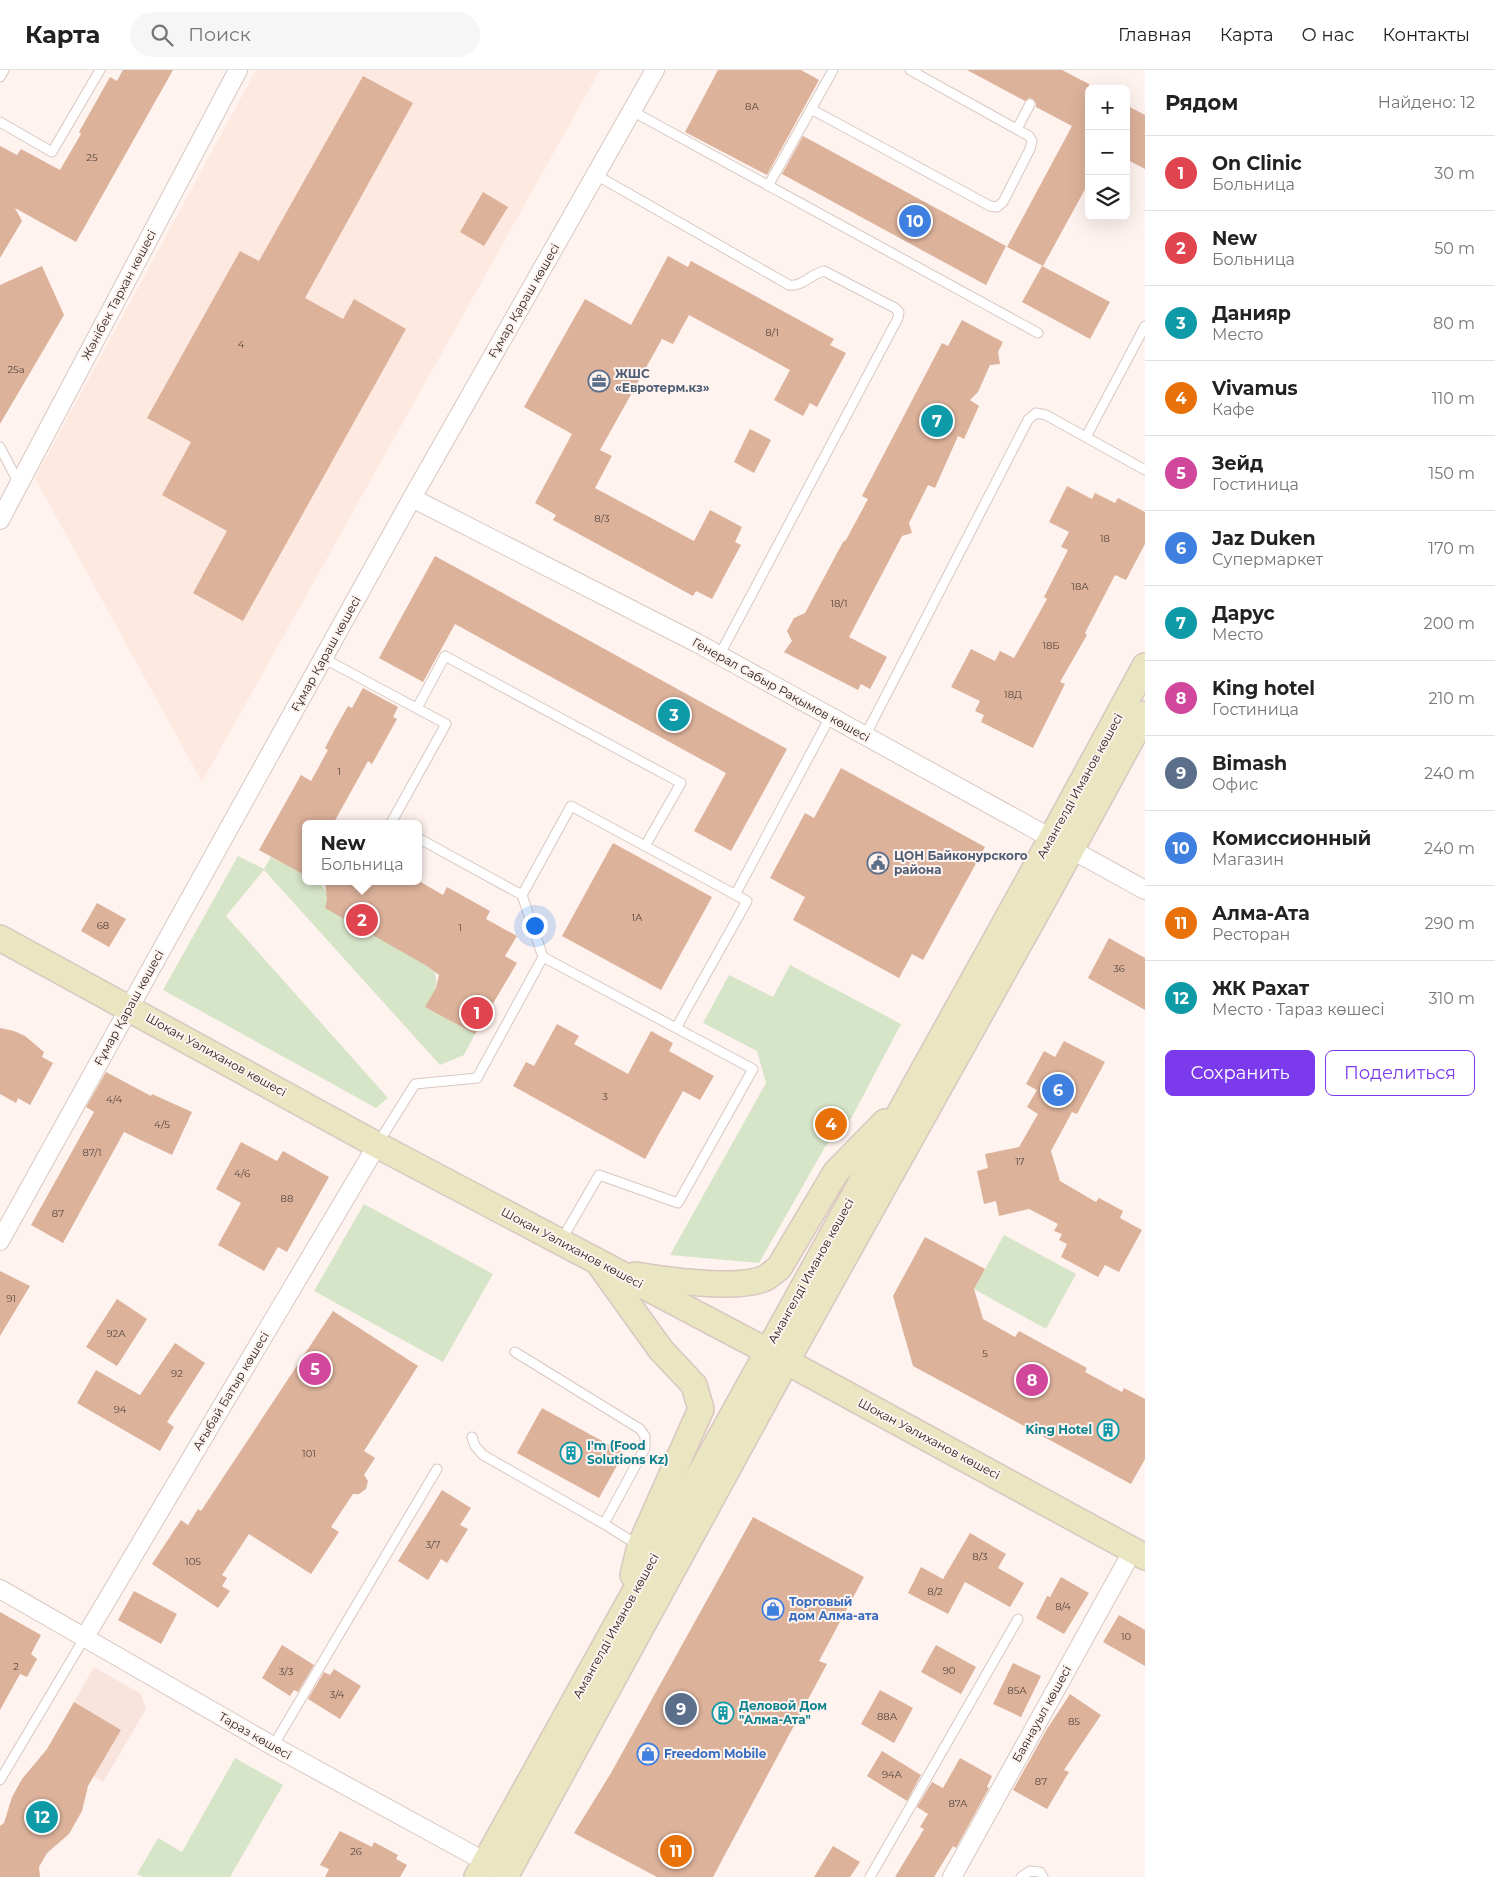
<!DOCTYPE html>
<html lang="ru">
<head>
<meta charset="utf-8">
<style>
  :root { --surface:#fff; --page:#f6f6f6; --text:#222; --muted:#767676; --line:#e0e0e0; --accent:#7c3aed }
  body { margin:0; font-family:Montserrat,sans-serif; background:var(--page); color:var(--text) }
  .controls { position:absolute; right:15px; top:15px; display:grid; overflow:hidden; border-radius:8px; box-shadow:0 5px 20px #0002 }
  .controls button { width:45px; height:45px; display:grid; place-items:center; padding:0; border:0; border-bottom:1px solid var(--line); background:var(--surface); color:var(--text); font:25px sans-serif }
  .you { position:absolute; left:534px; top:855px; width:18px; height:18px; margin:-12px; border:4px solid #fff; border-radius:50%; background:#1a73e8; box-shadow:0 0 0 8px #1a73e833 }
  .badge { display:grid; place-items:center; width:32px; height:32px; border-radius:50%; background:var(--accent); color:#fff; font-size:16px; font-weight:700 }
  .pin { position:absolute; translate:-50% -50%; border:2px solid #fff; box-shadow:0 1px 5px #0006 }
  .popup { position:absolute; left:302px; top:750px; width:120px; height:65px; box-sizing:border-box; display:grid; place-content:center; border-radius:8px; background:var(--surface); filter:drop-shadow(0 1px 4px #0005); font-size:16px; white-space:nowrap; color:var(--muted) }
  .popup b { font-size:19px; color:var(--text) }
  .popup::after { content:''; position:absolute; left:50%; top:100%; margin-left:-10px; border:10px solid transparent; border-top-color:var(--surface) }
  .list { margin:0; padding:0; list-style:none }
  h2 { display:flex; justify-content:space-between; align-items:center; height:65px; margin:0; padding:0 20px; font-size:21px }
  h2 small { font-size:16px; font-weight:400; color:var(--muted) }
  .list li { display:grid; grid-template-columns:32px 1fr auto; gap:15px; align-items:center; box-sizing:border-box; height:75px; padding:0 20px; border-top:1px solid var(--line) }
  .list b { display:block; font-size:19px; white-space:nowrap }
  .list p { margin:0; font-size:16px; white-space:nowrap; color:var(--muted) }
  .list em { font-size:16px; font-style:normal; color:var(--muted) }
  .actions { display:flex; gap:10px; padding:15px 20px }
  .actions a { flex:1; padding:11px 0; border:1px solid var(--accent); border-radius:8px; text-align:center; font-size:18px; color:var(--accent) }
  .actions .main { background:var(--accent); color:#fff }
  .icon { flex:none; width:28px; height:28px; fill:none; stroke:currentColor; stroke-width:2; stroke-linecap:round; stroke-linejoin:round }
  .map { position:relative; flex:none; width:1145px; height:1807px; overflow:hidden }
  header { display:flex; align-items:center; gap:30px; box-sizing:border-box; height:70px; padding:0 25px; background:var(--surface); border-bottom:1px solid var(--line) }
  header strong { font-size:24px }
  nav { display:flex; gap:28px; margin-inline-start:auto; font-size:18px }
  .search { width:350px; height:45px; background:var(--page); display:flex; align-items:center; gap:12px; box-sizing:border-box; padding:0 18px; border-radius:28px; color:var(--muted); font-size:19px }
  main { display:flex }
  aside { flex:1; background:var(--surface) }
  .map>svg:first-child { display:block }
  .commercial { fill:#f8e3dd }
  .built { fill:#fee9e0 }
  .green { fill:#d6e4c8 }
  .building { fill:#dcb29b }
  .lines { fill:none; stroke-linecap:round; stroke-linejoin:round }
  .service-casing { stroke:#d9c7c0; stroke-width:11 }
  .minor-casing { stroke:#d9c7c0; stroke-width:20 }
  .secondary-casing { stroke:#d9c7c0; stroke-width:28 }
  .service { stroke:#fff; stroke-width:9 }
  .minor { stroke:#fff; stroke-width:18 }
  .secondary { stroke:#e9e6c1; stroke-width:25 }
  .labels { text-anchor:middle; stroke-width:4; stroke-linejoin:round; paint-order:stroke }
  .number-label { font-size:10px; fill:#584841 }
  .street-label { font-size:12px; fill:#2c2523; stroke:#fff3ef }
  .service-label { font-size:12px; font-weight:bold; fill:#4e5e75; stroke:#fff3ef; text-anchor:start }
  .culture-label { font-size:12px; font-weight:bold; fill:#0d838f; stroke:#fff3ef; text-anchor:start }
  .shop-label { font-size:12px; font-weight:bold; fill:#366cbe; stroke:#fff3ef; text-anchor:start }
</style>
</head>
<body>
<header>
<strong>Карта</strong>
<div class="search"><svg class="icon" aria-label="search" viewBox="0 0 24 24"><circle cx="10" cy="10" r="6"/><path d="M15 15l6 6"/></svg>Поиск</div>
<nav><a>Главная</a><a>Карта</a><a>О нас</a><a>Контакты</a></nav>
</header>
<main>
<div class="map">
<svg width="1145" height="1807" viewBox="0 0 1145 1807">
  <rect width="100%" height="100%" fill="#fff3ef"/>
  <path class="commercial" d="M94 1597 141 1624 146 1639 103 1712 93 1706 121 1660 74 1632Z"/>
  <path class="built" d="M256 0H600L202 712 35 408Z"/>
  <g class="green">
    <path d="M238 786 264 799 271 787 306 806V811C316 811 321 813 326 822L434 901C440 917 433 924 426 937L475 964 464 985 440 995 264 800 226 846 388 1028 376 1038 163 920Z"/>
    <path d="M790 895 901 954 852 1047 825 1077 759 1193 670 1185 766 1013 757 981 703 953 729 905 773 927Z"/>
    <path d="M364 1134 493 1204 443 1292 314 1221Z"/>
    <path d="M1004 1165 1076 1204 1046 1259 974 1219Z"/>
    <path d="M235 1688 283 1715 230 1807H143L137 1804 158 1768 182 1782Z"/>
  </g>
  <g class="building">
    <path d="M123 0H173L76 172 15 138 22 151 0 188V76L17 85 21 79 60 100 81 64 79 62 110 7 117 11Z"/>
    <path d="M718 0H801L819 10 767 105 685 62Z"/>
    <path d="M967 0H1062L1089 14V112L1043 196 1007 177 1072 56 1036 37V33L1033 29 1029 28 1025 31Z"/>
    <path d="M363 6 413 33 305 228 343 249 354 229 406 259 243 551 193 523 227 461 162 425 191 372 147 348 240 181 259 191Z"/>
    <path d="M1126 35 1145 45V99L1126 89Z"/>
    <path d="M803 66 1006 176 986 215 782 104Z"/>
    <path d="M483 122 508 137 484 176 460 162Z"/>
    <path d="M668 186 688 197 691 191 834 269 830 275 846 283 817 337 810 333 803 346 774 330 790 300 689 245 673 274 662 269 600 380 612 386 595 418 694 471 710 440 742 457 735 472 741 475 712 529 696 521 693 526 553 450 556 445 535 433 572 364 524 337 585 229 631 255Z"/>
    <path d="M42 196 64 245 0 354V215Z"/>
    <path d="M1042 196 1110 232 1090 269 1022 232Z"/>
    <path d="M962 250 1003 272 998 282 1000 294 990 295 978 322 970 330 979 336 964 369 958 366 935 418 928 415 909 453 912 463 902 466 849 567 887 587 870 619 861 614 858 620 784 582 792 571 787 561 794 548 805 543 843 472 846 470 868 429 862 426 942 273 948 276Z"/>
    <path d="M750 359 771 370 754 403 734 392Z"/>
    <path d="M1067 416 1092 429 1095 423 1115 433 1118 428 1145 442V474L1126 510 1115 505 1085 563 1087 565 1060 612 1065 614 1033 678 981 652 984 645 975 641 980 631 951 617 971 579 995 591 1000 581 1014 588 1047 529 1044 527 1068 480 1061 477 1069 462 1049 452Z"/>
    <path d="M435 486 787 679 731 781 694 761 726 703 455 554 423 612 379 588Z"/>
    <path d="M363 618 398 637 393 647 397 649 372 694 368 691 333 754H306V806L259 780 301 705 311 711 328 680 325 678 335 659 348 636 352 638Z"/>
    <path d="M841 698 985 777 923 890 912 884 899 908 793 850 805 827 770 808 805 743 814 748Z"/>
    <path d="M613 773 712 827 661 920 562 866Z"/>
    <path d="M325 811H419L443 825 447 817 490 841 486 849 517 866 505 886 517 893 475 964 425 937 436 918 439 905 427 896 325 838 327 830Z"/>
    <path d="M97 833 126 849 109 877 81 861Z"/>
    <path d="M1109 868 1145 888V940L1088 908Z"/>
    <path d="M557 954 579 966 574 974 628 1004 651 961 673 973 669 981 714 1006 700 1030 683 1021 645 1089 513 1016 526 992 534 996Z"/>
    <path d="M0 958 14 961 25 966 44 982 42 987 53 993 30 1035 18 1028 16 1033 0 1024Z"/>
    <path d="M1064 971 1105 992 1077 1044 1072 1042 1051 1081 1060 1111 1096 1132 1099 1128 1123 1141 1120 1148 1142 1160 1119 1202 1105 1195 1098 1207 1061 1187 1067 1174 1059 1170 1062 1164 1054 1161 1058 1154 1029 1139 999 1146 996 1131 984 1134 977 1101 988 1098 985 1084 1019 1077 1038 1044 1027 1037 1037 1020 1026 1014 1044 981 1055 987Z"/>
    <path d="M106 1002 151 1026 152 1024 192 1042 172 1085 124 1062 63 1173 31 1155 94 1042 86 1037Z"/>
    <path d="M241 1072 277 1091 283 1081 329 1107 287 1182 278 1177 264 1201 218 1175 241 1133 216 1119Z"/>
    <path d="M925 1167 985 1199 974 1219 983 1249 1015 1267 1019 1261 1087 1298 1085 1302 1122 1322 1124 1318 1145 1329V1389L1131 1414 913 1296 893 1226Z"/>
    <path d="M0 1201 30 1216 0 1266Z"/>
    <path d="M117 1229 147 1249 117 1296 86 1277Z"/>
    <path d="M333 1241 418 1296 364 1381 375 1388 364 1405 368 1411 366 1419 359 1424H353L331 1457 339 1462 311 1504 249 1464 222 1505 227 1508 222 1516 230 1521 218 1538 152 1494 181 1450 188 1455 198 1439 201 1441Z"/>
    <path d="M175 1273 205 1293 167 1352 174 1357 160 1381 77 1333 96 1300 140 1325Z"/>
    <path d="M542 1338 624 1383 599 1428 517 1383Z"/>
    <path d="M442 1420 471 1438 460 1455 468 1459 447 1493 441 1489 428 1510 398 1491Z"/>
    <path d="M753 1447 864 1507 819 1591 827 1594 713 1807H657L574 1763 611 1703Z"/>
    <path d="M970 1463 1006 1484 998 1498 1024 1513 1010 1537 965 1512 948 1544 908 1523 921 1497 943 1509Z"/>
    <path d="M1061 1507 1089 1523 1064 1564 1036 1548 1047 1526 1050 1527Z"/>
    <path d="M134 1521 177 1544 161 1574 118 1550Z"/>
    <path d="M0 1542 41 1565 31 1584 37 1589 27 1607 20 1604 0 1640Z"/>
    <path d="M1119 1545 1145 1560V1596L1103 1572Z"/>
    <path d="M282 1575 314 1595 298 1622 294 1620 290 1626 262 1608Z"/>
    <path d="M936 1575 976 1597 961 1624 921 1602Z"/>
    <path d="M1013 1593 1041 1606 1021 1647 993 1634Z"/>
    <path d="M334 1599 361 1616 340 1649 308 1629 324 1602 330 1605Z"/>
    <path d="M880 1620 913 1638 894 1673 861 1654Z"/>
    <path d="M1070 1624 1101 1645 1064 1700 1069 1702 1047 1739 1013 1720 1047 1659Z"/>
    <path d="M74 1632 121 1660 88 1716 82 1741 69 1764 47 1783 39 1797 40 1807H0V1756L4 1753 12 1727 22 1709 47 1679Z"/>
    <path d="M882 1681 921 1705 907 1731 867 1706Z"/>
    <path d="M960 1688 992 1706 987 1717 989 1718 956 1778 953 1776 934 1807H895L924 1759 920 1757 928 1744 917 1737 932 1712 943 1718Z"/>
    <path d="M340 1761 372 1777 374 1772 398 1785 396 1789 407 1795 400 1807H325L329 1799 320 1795Z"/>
    <path d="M833 1776 860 1792 850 1807H814Z"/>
  </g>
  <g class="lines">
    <g class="service-casing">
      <g id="service">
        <path d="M0 7 4 0"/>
        <path d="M811 39 990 136 997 137 1003 132 1030 79 1032 71 1029 66 910 0"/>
        <path d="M632 41 1038 263"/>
        <path d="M0 52 52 82 100 0"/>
        <path d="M1017 59 1030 34"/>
        <path d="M596 105 789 215C802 217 811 204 824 201L895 238 899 242 898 248 719 586"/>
        <path d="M768 116 833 0"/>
        <path d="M1086 367 1145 256"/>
        <path d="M0 377 19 414"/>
        <path d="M323 588 446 654 391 753 392 754"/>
        <path d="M417 638 445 586 681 713 645 776"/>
        <path d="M865 666 1028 350 1036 343 1046 345 1145 400"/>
        <path d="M418 768 522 825"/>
        <path d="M735 825 830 647"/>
        <path d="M378 1073 415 1014 477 1008 543 887"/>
        <path d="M562 1169 599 1105 678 1133 753 999 543 887 522 825 571 736 747 831 676 958"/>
        <path d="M515 1282 640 1359 645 1366V1378L604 1454"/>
        <path d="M472 1367 475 1376 483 1385 604 1454 638 1475"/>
        <path d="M273 1676 437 1399"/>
        <path d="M0 1710 85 1567"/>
        <path d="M870 1807 1018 1549"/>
        <path d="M1021 1807 1030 1801 1040 1802 1043 1807"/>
      </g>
    </g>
    <g class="minor-casing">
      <g id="minor">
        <path d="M412 428 697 573 1145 820"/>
        <path d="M0 450 238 0"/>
        <path d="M0 1171 412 428 655 0"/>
        <path d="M0 1519 273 1676 495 1797"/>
        <path d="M85 1567 377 1075"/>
        <path d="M952 1807 1133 1480"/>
      </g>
    </g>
    <g class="secondary-casing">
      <g id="secondary">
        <path d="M0 868 377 1075 767 1281 1145 1487"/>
        <path d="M600 1195 661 1280 694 1315 701 1339 640 1476 633 1505"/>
        <path d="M635 1205C667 1210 735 1220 763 1209 769 1207 774 1201 779 1198L836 1102 885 1052"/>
        <path d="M477 1807 1032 804 1145 596"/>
        <path d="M505 1807 786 1292 1052 815 1145 644"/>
      </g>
    </g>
    <use href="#service" class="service"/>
    <use href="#minor" class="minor"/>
    <use href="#secondary" class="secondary"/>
  </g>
  <defs>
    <g id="office-ring" transform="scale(1.125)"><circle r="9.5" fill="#fff3ef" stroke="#5c6f8a" stroke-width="1.5"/><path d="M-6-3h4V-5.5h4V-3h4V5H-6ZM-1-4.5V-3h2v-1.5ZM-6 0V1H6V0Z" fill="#5c6f8a"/></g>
    <g id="civic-ring" transform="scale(1.125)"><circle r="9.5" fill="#fff3ef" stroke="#5c6f8a" stroke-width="1.5"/><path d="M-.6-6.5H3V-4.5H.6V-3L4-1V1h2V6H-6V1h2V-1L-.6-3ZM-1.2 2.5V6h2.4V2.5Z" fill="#5c6f8a"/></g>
    <g id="building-ring" transform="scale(1.125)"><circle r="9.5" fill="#fff3ef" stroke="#0f9aa8" stroke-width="1.5"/><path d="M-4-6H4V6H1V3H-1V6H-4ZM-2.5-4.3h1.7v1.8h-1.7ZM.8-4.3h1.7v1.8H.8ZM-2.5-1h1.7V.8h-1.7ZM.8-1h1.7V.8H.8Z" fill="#0f9aa8"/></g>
    <g id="shop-ring" transform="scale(1.125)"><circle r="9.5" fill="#fff3ef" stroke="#3f7fe0" stroke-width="1.5"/><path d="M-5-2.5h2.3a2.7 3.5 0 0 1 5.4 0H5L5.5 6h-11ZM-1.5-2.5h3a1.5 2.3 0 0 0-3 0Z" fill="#3f7fe0"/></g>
  </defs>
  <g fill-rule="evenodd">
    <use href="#office-ring" x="599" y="311"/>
    <use href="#civic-ring" x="878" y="793"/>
    <use href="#building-ring" x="1108" y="1360"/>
    <use href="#building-ring" x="571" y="1383"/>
    <use href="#shop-ring" x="773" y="1539"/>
    <use href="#building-ring" x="723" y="1643"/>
    <use href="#shop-ring" x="648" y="1684"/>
  </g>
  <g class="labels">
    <g class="number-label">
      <text x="752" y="40">8А</text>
      <text x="92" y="91">25</text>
      <text x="772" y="266">8/1</text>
      <text x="241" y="278">4</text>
      <text x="16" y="303">25а</text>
      <text x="602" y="452">8/3</text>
      <text x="1105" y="472">18</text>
      <text x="1080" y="520">18А</text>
      <text x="839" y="537">18/1</text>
      <text x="1051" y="579">18Б</text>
      <text x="1013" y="628">18Д</text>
      <text x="339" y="705">1</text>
      <text x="637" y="851">1А</text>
      <text x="103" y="859">68</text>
      <text x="460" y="861">1</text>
      <text x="1119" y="902">36</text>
      <text x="605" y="1030">3</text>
      <text x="114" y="1033">4/4</text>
      <text x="162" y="1058">4/5</text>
      <text x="92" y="1086">87/1</text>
      <text x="1020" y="1095">17</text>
      <text x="242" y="1107">4/6</text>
      <text x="287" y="1132">88</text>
      <text x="58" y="1147">87</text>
      <text x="11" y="1232">91</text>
      <text x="116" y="1267">92А</text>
      <text x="985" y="1287">5</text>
      <text x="177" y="1307">92</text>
      <text x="120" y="1343">94</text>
      <text x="309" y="1387">101</text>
      <text x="433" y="1478">3/7</text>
      <text x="980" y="1490">8/3</text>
      <text x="193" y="1495">105</text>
      <text x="935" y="1525">8/2</text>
      <text x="1063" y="1540">8/4</text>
      <text x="1126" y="1570">10</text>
      <text x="16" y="1600">2</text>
      <text x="949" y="1604">90</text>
      <text x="286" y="1605">3/3</text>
      <text x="1017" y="1624">85А</text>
      <text x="337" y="1628">3/4</text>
      <text x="887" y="1650">88А</text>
      <text x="1074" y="1655">85</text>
      <text x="892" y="1708">94А</text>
      <text x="1041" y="1715">87</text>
      <text x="958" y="1737">87А</text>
      <text x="356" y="1785">26</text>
    </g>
    <g class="street-label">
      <text transform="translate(119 225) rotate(-62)" y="4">Жәнібек Тархан көшесі</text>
      <text transform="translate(524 231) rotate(-60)" y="4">Ғұмар Қараш көшесі</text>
      <text transform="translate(326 584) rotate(-61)" y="4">Ғұмар Қараш көшесі</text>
      <text transform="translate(781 620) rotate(29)" y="4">Генерал Сабыр Рақымов көшесі</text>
      <text transform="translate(1080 716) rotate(-61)" y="4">Амангелді Иманов көшесі</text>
      <text transform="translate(129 938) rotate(-61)" y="4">Ғұмар Қараш көшесі</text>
      <text transform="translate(216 985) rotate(29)" y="4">Шоқан Уәлиханов көшесі</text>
      <text transform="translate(572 1178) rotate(28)" y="4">Шоқан Уәлиханов көшесі</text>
      <text transform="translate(811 1201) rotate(-61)" y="4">Амангелді Иманов көшесі</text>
      <text transform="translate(231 1321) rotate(-59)" y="4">Ағыбай Батыр көшесі</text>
      <text transform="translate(929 1369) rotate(28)" y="4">Шоқан Уәлиханов көшесі</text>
      <text transform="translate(616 1556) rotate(-61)" y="4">Амангелді Иманов көшесі</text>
      <text transform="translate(1042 1644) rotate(-61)" y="4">Баянауыл көшесі</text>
      <text transform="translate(255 1666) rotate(30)" y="4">Тараз көшесі</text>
    </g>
    <g class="service-label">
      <text x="615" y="308">ЖШС<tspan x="615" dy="14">«Евротерм.кз»</tspan></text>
      <text x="894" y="790">ЦОН Байконурского<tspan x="894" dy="14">района</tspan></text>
    </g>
    <g class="culture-label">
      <text x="1092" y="1364" text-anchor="end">King Hotel</text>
      <text x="587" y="1380">I'm (Food<tspan x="587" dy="14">Solutions Kz)</tspan></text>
      <text x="739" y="1640">Деловой Дом<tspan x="739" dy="14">"Алма-Ата"</tspan></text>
    </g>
    <g class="shop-label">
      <text x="789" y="1536">Торговый<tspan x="789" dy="14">дом Алма-ата</tspan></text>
      <text x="664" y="1688">Freedom Mobile</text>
    </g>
  </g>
</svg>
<div class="controls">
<button>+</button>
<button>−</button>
<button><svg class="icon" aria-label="layers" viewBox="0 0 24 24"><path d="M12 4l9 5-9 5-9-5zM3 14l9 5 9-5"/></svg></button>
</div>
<div class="you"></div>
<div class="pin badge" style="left:477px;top:943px;background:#e0444e">1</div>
<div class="pin badge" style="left:362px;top:850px;background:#e0444e">2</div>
<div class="popup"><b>New</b>Больница</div>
<div class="pin badge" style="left:674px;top:645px;background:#0f9aa8">3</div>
<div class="pin badge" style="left:831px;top:1054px;background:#e8710a">4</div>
<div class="pin badge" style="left:315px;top:1299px;background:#d1479c">5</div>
<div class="pin badge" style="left:1058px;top:1020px;background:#3f7fe0">6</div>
<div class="pin badge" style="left:937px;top:351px;background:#0f9aa8">7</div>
<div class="pin badge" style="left:1032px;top:1310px;background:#d1479c">8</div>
<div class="pin badge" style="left:681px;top:1639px;background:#5c6f8a">9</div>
<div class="pin badge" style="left:915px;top:151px;background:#3f7fe0">10</div>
<div class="pin badge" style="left:676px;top:1781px;background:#e8710a">11</div>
<div class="pin badge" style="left:42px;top:1747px;background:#0f9aa8">12</div>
</div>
<aside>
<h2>Рядом<small>Найдено: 12</small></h2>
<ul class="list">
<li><span class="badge" style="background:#e0444e">1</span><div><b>On Clinic</b><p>Больница</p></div><em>30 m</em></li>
<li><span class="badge" style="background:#e0444e">2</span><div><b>New</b><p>Больница</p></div><em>50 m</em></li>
<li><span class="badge" style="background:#0f9aa8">3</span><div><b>Данияр</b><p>Место</p></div><em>80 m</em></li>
<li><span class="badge" style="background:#e8710a">4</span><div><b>Vivamus</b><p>Кафе</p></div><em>110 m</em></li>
<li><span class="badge" style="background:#d1479c">5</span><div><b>Зейд</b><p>Гостиница</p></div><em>150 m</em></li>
<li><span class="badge" style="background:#3f7fe0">6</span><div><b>Jaz Duken</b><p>Супермаркет</p></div><em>170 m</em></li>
<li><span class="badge" style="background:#0f9aa8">7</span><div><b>Дарус</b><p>Место</p></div><em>200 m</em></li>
<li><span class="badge" style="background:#d1479c">8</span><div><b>King hotel</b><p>Гостиница</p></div><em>210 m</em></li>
<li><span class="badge" style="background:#5c6f8a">9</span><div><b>Bimash</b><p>Офис</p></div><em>240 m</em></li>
<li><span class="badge" style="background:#3f7fe0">10</span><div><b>Комиссионный</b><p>Магазин</p></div><em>240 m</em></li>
<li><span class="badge" style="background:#e8710a">11</span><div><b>Алма-Ата</b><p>Ресторан</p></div><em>290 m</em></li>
<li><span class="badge" style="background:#0f9aa8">12</span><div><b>ЖК Рахат</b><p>Место · Тараз көшесі</p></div><em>310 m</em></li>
</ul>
<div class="actions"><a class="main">Сохранить</a><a>Поделиться</a></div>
</aside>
</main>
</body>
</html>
